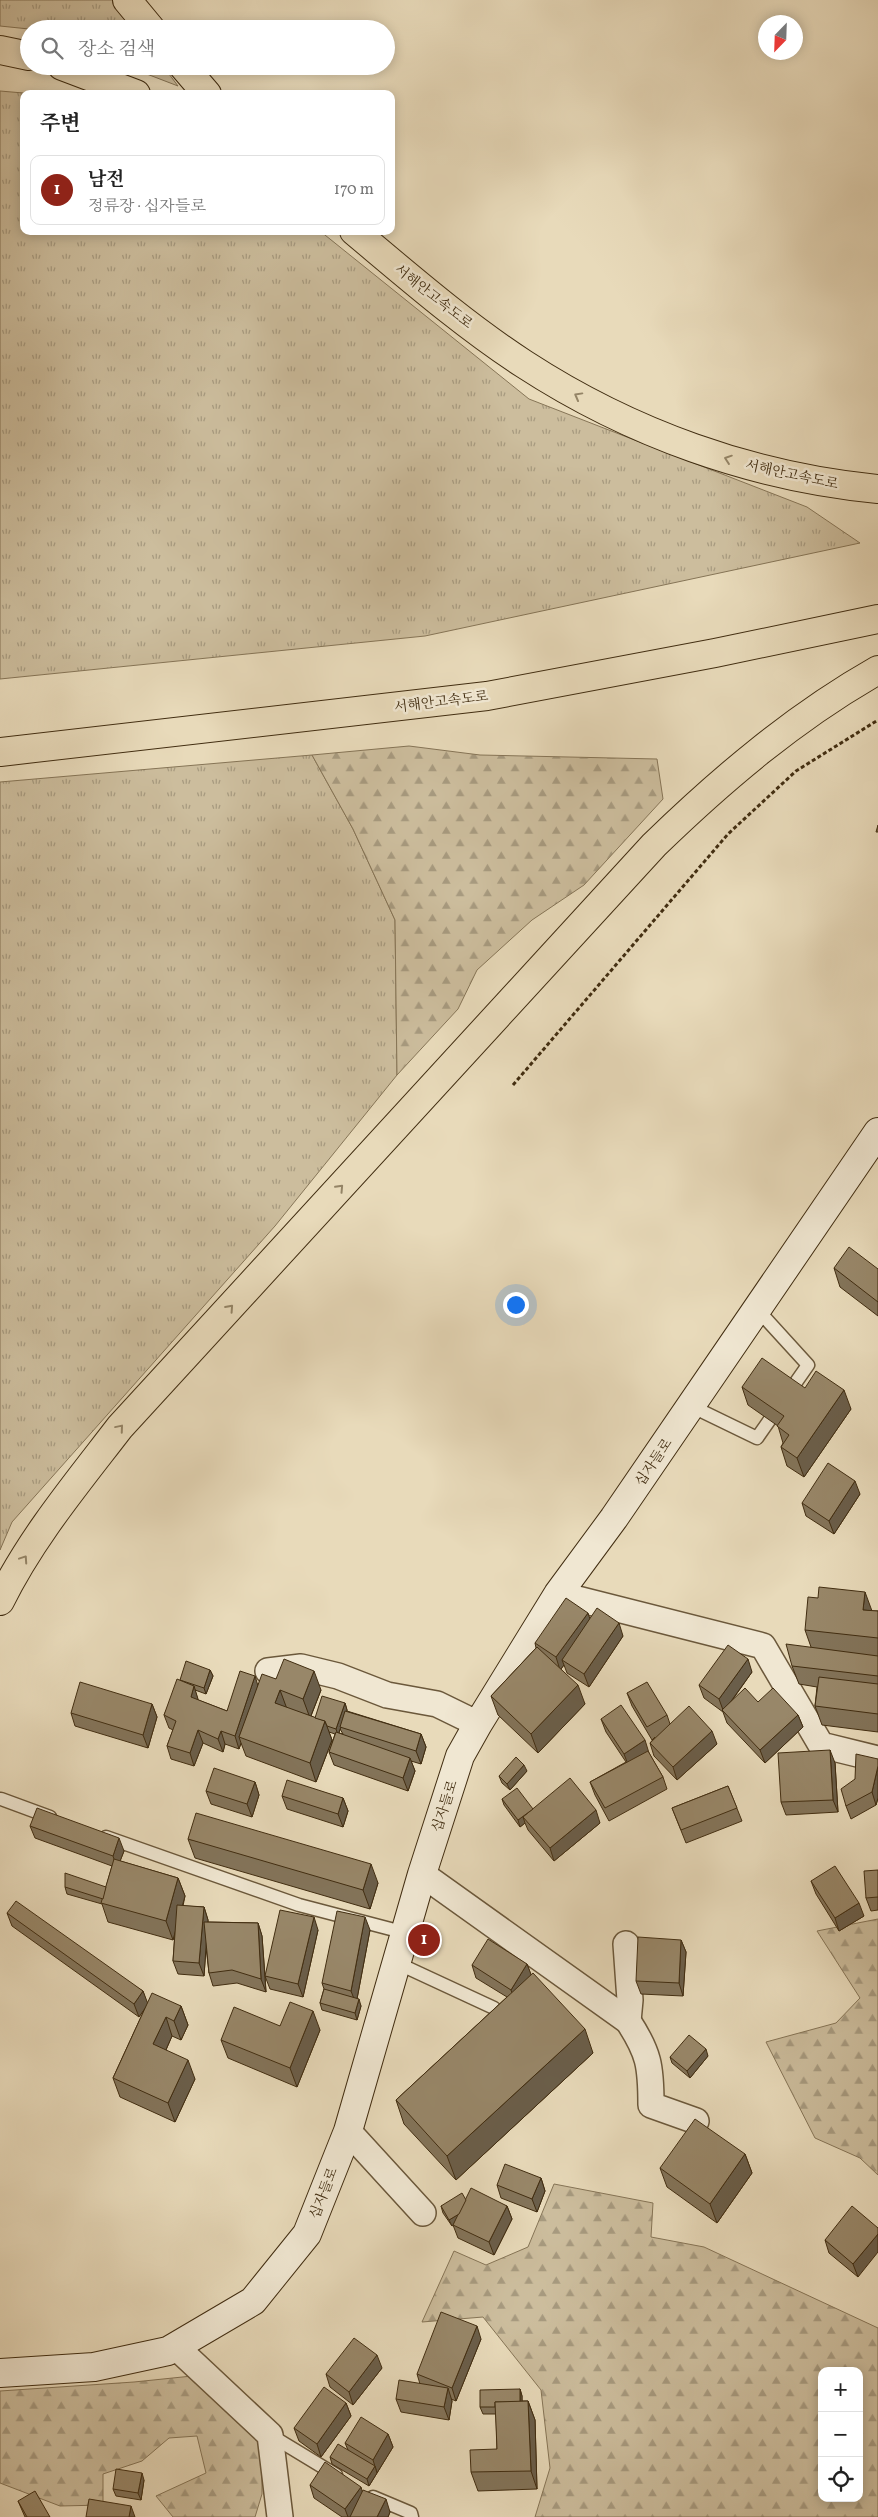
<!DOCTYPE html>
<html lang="ko">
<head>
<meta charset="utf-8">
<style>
  :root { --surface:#fff; --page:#f6f6f6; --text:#222; --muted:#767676; --line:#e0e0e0; --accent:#8f2418 }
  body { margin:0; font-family:Vollkorn,"Noto Serif KR",serif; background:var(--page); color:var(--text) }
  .controls { position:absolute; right:15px; bottom:15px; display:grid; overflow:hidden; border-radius:10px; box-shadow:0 2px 12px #0003 }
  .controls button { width:45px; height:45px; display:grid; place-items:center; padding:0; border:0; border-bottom:1px solid var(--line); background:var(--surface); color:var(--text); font:25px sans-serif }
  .compass { position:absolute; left:758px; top:15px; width:45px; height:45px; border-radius:50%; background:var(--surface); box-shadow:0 2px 12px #0003; rotate:203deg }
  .you { position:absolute; left:515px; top:1304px; width:18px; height:18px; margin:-12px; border:4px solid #fff; border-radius:50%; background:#1a73e8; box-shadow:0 0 0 8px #1a73e833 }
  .badge { display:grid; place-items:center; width:32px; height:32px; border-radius:50%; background:var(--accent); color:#fff; font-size:16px; font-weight:700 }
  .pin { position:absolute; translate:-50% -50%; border:2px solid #fff; box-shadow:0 1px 5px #0006 }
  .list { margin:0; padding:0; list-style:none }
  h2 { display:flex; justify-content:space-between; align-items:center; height:65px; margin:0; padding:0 20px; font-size:21px }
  h2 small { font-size:16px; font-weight:400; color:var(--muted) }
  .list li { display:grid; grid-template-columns:32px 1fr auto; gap:15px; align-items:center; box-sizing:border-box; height:70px; margin:0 10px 10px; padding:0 10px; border:1px solid var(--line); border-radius:10px }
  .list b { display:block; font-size:19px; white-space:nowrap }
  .list p { margin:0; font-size:16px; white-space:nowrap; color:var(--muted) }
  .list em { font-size:16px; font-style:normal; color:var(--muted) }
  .icon { flex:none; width:28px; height:28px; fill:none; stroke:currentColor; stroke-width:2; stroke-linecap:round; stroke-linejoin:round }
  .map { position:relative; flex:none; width:878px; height:2517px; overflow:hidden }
  .search { position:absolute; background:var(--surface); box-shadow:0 2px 12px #0003; left:20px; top:20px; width:375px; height:55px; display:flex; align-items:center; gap:12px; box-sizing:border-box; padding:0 18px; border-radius:28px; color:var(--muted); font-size:19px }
  .panel { position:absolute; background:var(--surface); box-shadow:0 2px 12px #0003; left:20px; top:90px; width:375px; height:145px; border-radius:10px }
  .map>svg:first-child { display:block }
  .grass { fill:url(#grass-tufts); stroke:#867557 }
  .forest { fill:url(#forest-firs); stroke:#867557; fill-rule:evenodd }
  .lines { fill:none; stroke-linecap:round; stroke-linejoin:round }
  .service-casing { stroke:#6b583b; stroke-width:15 }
  .minor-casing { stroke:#6b583b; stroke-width:28 }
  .secondary-casing { stroke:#412d11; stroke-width:30 }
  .motorway-casing { stroke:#412d11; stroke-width:30 }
  .path { stroke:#412d11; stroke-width:3; stroke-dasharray:4 2.5; stroke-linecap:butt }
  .service { stroke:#f0e7d2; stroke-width:12 }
  .minor { stroke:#f0e7d2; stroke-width:25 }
  .secondary { stroke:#f0e7d2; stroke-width:28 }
  .motorway { stroke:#e8daba; stroke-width:28 }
  .wall { fill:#83745a; stroke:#412d11; fill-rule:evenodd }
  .shaded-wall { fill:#6a5e4a; stroke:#412d11 }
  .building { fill:#988769; stroke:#412d11 }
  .oneway { stroke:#948466 }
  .labels { text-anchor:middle; stroke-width:5; stroke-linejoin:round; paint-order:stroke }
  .street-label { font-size:14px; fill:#412d11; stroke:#f0e7d2 }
</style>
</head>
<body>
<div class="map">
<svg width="878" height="2517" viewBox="0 0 878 2517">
  <defs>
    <pattern id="grass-tufts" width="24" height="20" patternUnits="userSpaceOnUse" patternTransform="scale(1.25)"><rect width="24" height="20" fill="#ccbd9d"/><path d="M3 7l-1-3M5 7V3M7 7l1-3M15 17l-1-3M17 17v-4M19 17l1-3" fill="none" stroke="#a79a7f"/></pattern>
    <pattern id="forest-firs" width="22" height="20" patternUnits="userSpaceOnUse" patternTransform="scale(1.25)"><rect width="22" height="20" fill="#ccbd9d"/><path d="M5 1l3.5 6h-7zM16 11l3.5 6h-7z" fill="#a79a7f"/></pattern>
  </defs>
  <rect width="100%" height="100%" fill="#e8daba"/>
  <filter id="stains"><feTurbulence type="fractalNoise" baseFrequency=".004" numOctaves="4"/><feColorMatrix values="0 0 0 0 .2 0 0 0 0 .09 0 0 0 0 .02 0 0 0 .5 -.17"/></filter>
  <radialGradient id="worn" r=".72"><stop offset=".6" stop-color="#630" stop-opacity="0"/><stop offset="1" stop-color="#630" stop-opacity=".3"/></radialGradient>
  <g class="grass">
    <path d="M0 0H114L136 29H29L0 26Z"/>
    <path d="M126 66H163L178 86Z"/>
    <path d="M0 91 35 94H24V231H320L529 399 807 507 860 543 425 636 0 679Z"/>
    <path d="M312 755 353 829 395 920 397 1075 275 1226 12 1522 0 1550V782Z"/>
  </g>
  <g class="forest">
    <path d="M409 746 480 755 657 759 663 799 584 885 532 920 477 970 458 1009 397 1075 395 920 353 829 312 755Z"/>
    <path d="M878 1919V2175L860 2158 815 2138 766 2042 836 2023 860 1998 817 1931Z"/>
    <path d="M554 2184 653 2203 651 2237 704 2247 878 2328V2517H535L550 2468 541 2390 483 2317 422 2322 454 2251 486 2265 528 2247ZM822 2371H859V2498H822Z"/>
    <path d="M192 2376 262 2443V2494L255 2517H173L156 2496 206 2473 197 2436 169 2438 142 2461 103 2474V2505L60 2506 0 2483V2391L134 2382Z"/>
  </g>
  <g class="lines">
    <g class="service-casing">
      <g id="service">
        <path d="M691 1406 757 1438 808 1365 757 1309"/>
        <path d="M1 1799 50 1817"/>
        <path d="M106 1837 299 1905 406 1933"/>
        <path d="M397 1963 494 2008"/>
        <path d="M270 2435 336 2475"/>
        <path d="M373 2497 411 2513 412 2517"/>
      </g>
    </g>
    <g class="minor-casing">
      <g id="minor">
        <path d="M558 1594 763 1646 821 1745 878 1759"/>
        <path d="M268 1671 301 1667 338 1676 387 1695 437 1704 478 1724"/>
        <path d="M422 1874 628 2021C649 2053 651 2066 651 2105L696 2121"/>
        <path d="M626 1944 630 2000 628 2021"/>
        <path d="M348 2131 423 2213"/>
        <path d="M176 2347 270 2435 280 2517"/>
      </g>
    </g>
    <g class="secondary-casing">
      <path id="secondary" d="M0 2373 94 2367 168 2351 253 2301 307 2234 348 2131 422 1874 460 1756 478 1724 558 1594 614 1518 878 1132"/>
    </g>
    <g class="motorway-casing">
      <g id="motorway">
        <path d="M127 0 151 29"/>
        <path d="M0 50 29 56"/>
        <path d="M62 66 136 94"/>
        <path d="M183 66 207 94"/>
        <path d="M354 231C409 277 464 325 524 364 630 433 752 477 878 489"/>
        <path d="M0 752 487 696 715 653 878 619"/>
        <path d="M0 1601C31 1538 77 1483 120 1427L654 845C722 779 795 717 878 670"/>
      </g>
    </g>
    <path class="path" d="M513 1085 728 834 796 771 878 720"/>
    <use href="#service" class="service"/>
    <use href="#minor" class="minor"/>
    <use href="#secondary" class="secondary"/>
    <use href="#motorway" class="motorway"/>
  </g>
  <g class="wall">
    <path d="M834 1268 878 1269V1316L840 1287Z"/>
    <path d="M742 1387 851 1409 804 1477 787 1466 781 1447 783 1443 778 1426 748 1405Z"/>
    <path d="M860 1494 834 1534 806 1516 802 1503Z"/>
    <path d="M872 1611H878V1732L822 1725 815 1706 817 1687 799 1684 792 1666 811 1647 805 1630Z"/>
    <path d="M590 1619 623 1636 589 1687 567 1673 564 1665 561 1669 585 1704 538 1753 498 1715 491 1696 536 1648 535 1643Z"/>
    <path d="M210 1670 213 1676 206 1694 195 1690 198 1700 227 1711 258 1685 276 1679 321 1690 311 1716 315 1718 345 1703 347 1710V1711L421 1734 426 1747 421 1764 411 1761 415 1771 408 1791 334 1765 329 1752 335 1734 329 1732 332 1740 316 1782 246 1756 241 1743 239 1749 225 1744 223 1752 203 1743 194 1766 171 1759 167 1746 173 1730 169 1728 164 1715 180 1680ZM340 1729 343 1734 339 1733Z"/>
    <path d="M752 1672 731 1702H758L798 1715 803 1727 765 1763 727 1723 723 1712 704 1698 699 1685Z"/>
    <path d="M627 1693 667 1715 670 1724 717 1744 677 1780 654 1756 650 1743 655 1737 652 1740 632 1706Z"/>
    <path d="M152 1704 157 1717 148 1748 75 1726 71 1713Z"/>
    <path d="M601 1719 649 1753 663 1777 667 1789 609 1821 595 1795 590 1782 626 1762 606 1732Z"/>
    <path d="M878 1759V1798L876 1805 851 1819 846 1806 855 1779Z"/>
    <path d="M835 1763 838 1812 786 1815 781 1802Z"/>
    <path d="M527 1771 510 1790 502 1783 499 1776Z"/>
    <path d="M255 1782 259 1795 252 1817 211 1804 206 1791Z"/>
    <path d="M728 1786 742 1821 686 1843 672 1808Z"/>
    <path d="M282 1796 343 1798 348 1811 343 1827 287 1809Z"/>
    <path d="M502 1799 533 1809 600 1823 554 1861 528 1830 525 1823 520 1827 504 1805Z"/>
    <path d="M30 1826 124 1851 120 1861 178 1878 185 1896 183 1906 204 1907 208 1920V1922L258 1923 262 1936 265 1976 318 1930 303 1997 270 1989 265 1976 266 1992 237 1983 213 1986 209 1973 206 1947 204 1976 178 1974 173 1961 175 1932 173 1940 108 1922 102 1904 67 1894 65 1887H106L112 1866 35 1838Z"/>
    <path d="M188 1839 378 1883 370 1909 195 1858Z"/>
    <path d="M878 1870V1910L871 1911 866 1898Z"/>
    <path d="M811 1881 864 1916 839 1931 816 1894Z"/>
    <path d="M7 1913 143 1991 147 2004 181 2006 188 2025 181 2040 172 2036 166 2050 195 2079 175 2122 120 2097 113 2078 146 2006 139 2017 12 1926Z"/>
    <path d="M370 1930 357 1999 361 2006 357 2020 322 2010 320 2003 324 1989 322 1983Z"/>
    <path d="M681 1940 686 1952 683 1996 641 1994 636 1981Z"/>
    <path d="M527 1964 531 1975 593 2053 456 2180 404 2124 396 2100 507 1997 476 1978 472 1965Z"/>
    <path d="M280 2026 320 2030 297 2087 228 2058 221 2040Z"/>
    <path d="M708 2056 690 2078 672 2063 670 2057Z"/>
    <path d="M745 2154 752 2173 717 2223 667 2187 660 2168Z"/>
    <path d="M541 2178 545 2191 537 2212 501 2198 497 2185Z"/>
    <path d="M466 2200 507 2206 512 2219 494 2255 458 2238 453 2225 452 2226 443 2213 441 2206Z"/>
    <path d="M878 2228 858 2277 829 2253 825 2240Z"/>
    <path d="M481 2339 456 2401 451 2399 452 2401 449 2420 401 2412 396 2399 420 2384 417 2374Z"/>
    <path d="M382 2368 353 2405 330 2387 326 2374Z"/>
    <path d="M520 2389 522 2396V2401H528L535 2420 537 2489 478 2491 471 2472 497 2449 496 2414H483L480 2407Z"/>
    <path d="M346 2403 351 2416 321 2457 299 2441 294 2428Z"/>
    <path d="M388 2434 393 2447 369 2486 332 2464 330 2457 348 2450 345 2443Z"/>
    <path d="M144 2480 141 2500 116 2496 113 2489Z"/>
    <path d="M310 2485 362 2491 390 2512 388 2517H342L314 2498Z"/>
    <path d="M18 2501 50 2517H25Z"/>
  </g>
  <g class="shaded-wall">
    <path d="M844 1390 851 1409 804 1477 797 1458Z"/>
    <path d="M855 1481 860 1494 834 1534 829 1521Z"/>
    <path d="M865 1592 872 1611 863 1610Z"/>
    <path d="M588 1613 592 1625 562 1660 564 1665 560 1670 556 1657Z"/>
    <path d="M619 1623 623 1636 589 1687 584 1674Z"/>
    <path d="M748 1659 752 1672 724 1711 723 1710 719 1699Z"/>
    <path d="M210 1670 213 1676 206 1694 204 1688Z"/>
    <path d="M314 1671 321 1690 310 1718 303 1699Z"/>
    <path d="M255 1676 259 1689 239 1737 241 1743 239 1749 235 1736Z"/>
    <path d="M578 1685 585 1704 538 1753 531 1734Z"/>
    <path d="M194 1686 198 1699 195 1710 191 1697Z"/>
    <path d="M280 1690 287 1709 275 1703Z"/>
    <path d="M345 1703 347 1710 338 1735 336 1729Z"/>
    <path d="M152 1704 157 1717 148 1748 143 1735Z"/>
    <path d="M798 1715 803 1727 765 1763 760 1750Z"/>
    <path d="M325 1721 332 1740 316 1782 310 1763Z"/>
    <path d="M198 1730 203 1743 194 1766 190 1753Z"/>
    <path d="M221 1731 225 1744 223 1752 218 1739Z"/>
    <path d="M712 1731 717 1744 677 1780 673 1767Z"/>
    <path d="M421 1734 426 1747 421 1764 416 1751Z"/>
    <path d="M645 1740 649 1753 629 1767 624 1754Z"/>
    <path d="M830 1750 835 1763 838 1812 833 1800Z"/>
    <path d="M410 1758 415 1771 408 1791 403 1778Z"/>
    <path d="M524 1765 527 1771 510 1790 507 1784Z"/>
    <path d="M878 1766V1798L876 1805 872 1792Z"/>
    <path d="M255 1782 259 1795 252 1817 247 1804Z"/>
    <path d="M343 1798 348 1811 343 1827 338 1814Z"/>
    <path d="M533 1809 523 1817 525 1823 520 1827 518 1820Z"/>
    <path d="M596 1810 600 1823 554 1861 550 1848Z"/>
    <path d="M119 1838 124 1851 117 1869 113 1856Z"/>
    <path d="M371 1864 378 1883 370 1909 363 1890Z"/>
    <path d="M178 1878 185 1896 173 1940 166 1921Z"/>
    <path d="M859 1903 864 1916 839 1931 835 1918Z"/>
    <path d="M204 1907 208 1920 204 1976 199 1963Z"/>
    <path d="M314 1917 318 1930 303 1997 298 1984Z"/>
    <path d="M365 1917 370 1930 356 2004 351 1991Z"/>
    <path d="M258 1923 262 1936 266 1992 261 1979Z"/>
    <path d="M681 1940 686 1952 683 1996 679 1983Z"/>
    <path d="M527 1964 532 1977 515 2002 511 1990Z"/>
    <path d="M143 1991 148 2004 139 2017 134 2004Z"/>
    <path d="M359 1999 361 2006 357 2020 355 2013Z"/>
    <path d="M181 2006 188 2025 181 2040 174 2021Z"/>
    <path d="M313 2011 320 2030 297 2087 290 2068Z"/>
    <path d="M166 2017 172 2036 160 2063 153 2044Z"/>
    <path d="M585 2029 593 2053 456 2180 447 2156Z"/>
    <path d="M706 2049 708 2056 690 2078 687 2071Z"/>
    <path d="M188 2060 195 2079 175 2122 168 2103Z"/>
    <path d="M745 2154 752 2173 717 2223 710 2204Z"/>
    <path d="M541 2178 545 2191 537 2212 532 2199Z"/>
    <path d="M507 2206 512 2219 494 2255 489 2242Z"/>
    <path d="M467 2209 469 2215 452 2226 449 2220Z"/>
    <path d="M878 2234V2252L858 2277 853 2264Z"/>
    <path d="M477 2326 481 2339 456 2401 452 2388Z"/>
    <path d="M377 2355 382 2368 353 2405 349 2392Z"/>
    <path d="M448 2388 452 2401 449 2420 444 2407Z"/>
    <path d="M520 2389 522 2396V2413L520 2407Z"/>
    <path d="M528 2401 535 2420 537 2489 531 2471Z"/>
    <path d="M346 2403 351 2416 321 2457 317 2444Z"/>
    <path d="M388 2434 393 2447 377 2473 373 2460Z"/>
    <path d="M375 2466 377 2473 369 2486 367 2479Z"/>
    <path d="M142 2473 144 2480 141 2500 138 2493Z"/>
    <path d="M361 2487 365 2500 354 2517H348L345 2509Z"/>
    <path d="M386 2499 390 2512 388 2517H377Z"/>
    <path d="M131 2506 135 2517H129Z"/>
  </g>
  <g class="building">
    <path d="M878 825V832H876Z"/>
    <path d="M849 1247 878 1269V1302L834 1268Z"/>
    <path d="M762 1358 805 1388 816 1371 844 1390 797 1458 781 1447 789 1435 777 1426 784 1416 742 1387Z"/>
    <path d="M828 1463 855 1481 829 1521 802 1503Z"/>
    <path d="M819 1587 865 1592 863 1610 878 1611V1638L805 1630 808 1597 818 1598Z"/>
    <path d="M566 1598 588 1613 556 1657 535 1643Z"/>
    <path d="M597 1608 619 1623 584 1674 562 1660Z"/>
    <path d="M786 1644 878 1656V1676L792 1666Z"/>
    <path d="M728 1645 748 1659 719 1699 699 1685Z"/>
    <path d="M537 1647 578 1685 531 1734 491 1696Z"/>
    <path d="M284 1659 314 1671 303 1699 280 1690 275 1703 325 1721 310 1763 239 1737 262 1674 276 1679Z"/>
    <path d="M186 1661 210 1670 204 1688 180 1680Z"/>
    <path d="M240 1671 255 1676 235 1736 221 1731 218 1739 198 1730 190 1753 167 1746 176 1721 164 1715 177 1679 194 1686 191 1697 227 1711Z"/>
    <path d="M819 1677 878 1684V1714L815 1706Z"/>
    <path d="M80 1682 152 1704 143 1735 71 1713Z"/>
    <path d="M647 1682 667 1715 647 1727 627 1693Z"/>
    <path d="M745 1688 758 1702 773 1688 798 1715 760 1750 722 1710Z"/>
    <path d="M322 1696 345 1703 336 1729 327 1726 325 1721 315 1718Z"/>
    <path d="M621 1705 645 1740 624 1754 601 1719Z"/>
    <path d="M689 1706 712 1731 673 1767 650 1743Z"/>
    <path d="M345 1711 421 1734 416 1751 340 1727Z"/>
    <path d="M336 1732 410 1758 403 1778 329 1752Z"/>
    <path d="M830 1750 833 1800 781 1802 778 1753Z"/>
    <path d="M648 1751 663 1777 605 1808 590 1782Z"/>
    <path d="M856 1754 878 1759V1766L872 1792 846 1806 841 1789 855 1779Z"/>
    <path d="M516 1757 524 1765 507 1784 499 1776Z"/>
    <path d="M214 1768 255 1782 247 1804 206 1791Z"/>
    <path d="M570 1778 596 1810 550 1848 523 1817Z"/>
    <path d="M287 1780 343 1798 338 1814 282 1796Z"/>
    <path d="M728 1786 737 1808 681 1830 672 1808Z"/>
    <path d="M517 1788 533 1809 518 1820 502 1799Z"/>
    <path d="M37 1808 119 1838 113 1856 30 1826Z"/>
    <path d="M196 1813 371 1864 363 1890 188 1839Z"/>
    <path d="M114 1859 178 1878 166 1921 101 1903Z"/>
    <path d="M835 1866 859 1903 835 1918 811 1881Z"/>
    <path d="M878 1870V1897L866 1898 864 1871Z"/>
    <path d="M65 1873 106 1887 103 1899 65 1887Z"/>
    <path d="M16 1901 143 1991 134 2004 7 1913Z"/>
    <path d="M177 1905 204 1907 199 1963 173 1961Z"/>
    <path d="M280 1910 314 1917 298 1984 265 1976Z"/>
    <path d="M337 1911 365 1917 351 1991 322 1983Z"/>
    <path d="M204 1922 258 1923 261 1979 232 1970 209 1973Z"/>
    <path d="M638 1937 681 1940 679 1983 636 1981Z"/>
    <path d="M488 1939 527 1964 511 1990 472 1965Z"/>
    <path d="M533 1973 585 2029 447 2156 396 2100Z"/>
    <path d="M324 1989 359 1999 355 2013 320 2003Z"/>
    <path d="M152 1993 181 2006 174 2021 166 2017 153 2044 188 2060 168 2103 113 2078Z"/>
    <path d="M290 2002 313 2011 290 2068 221 2040 234 2007 280 2026Z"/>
    <path d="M689 2035 706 2049 687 2071 670 2057Z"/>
    <path d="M695 2119 745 2154 710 2204 660 2168Z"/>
    <path d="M505 2164 541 2178 532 2199 497 2185Z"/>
    <path d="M471 2188 507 2206 489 2242 453 2225Z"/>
    <path d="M462 2193 466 2200 459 2214 449 2220 441 2206Z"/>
    <path d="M852 2206 878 2228V2234L853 2264 825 2240Z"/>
    <path d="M441 2312 477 2326 452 2388 417 2374Z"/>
    <path d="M354 2338 377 2355 349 2392 326 2374Z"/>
    <path d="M399 2380 448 2388 444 2407 396 2399Z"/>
    <path d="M324 2387 346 2403 317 2444 294 2428Z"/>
    <path d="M520 2389V2402H495V2407H480V2390Z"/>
    <path d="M528 2401 531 2471 471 2472 470 2450 497 2449 495 2402Z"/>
    <path d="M361 2417 388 2434 373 2460 345 2443Z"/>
    <path d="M338 2444 375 2466 367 2479 330 2457Z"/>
    <path d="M325 2462 361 2487 345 2509 310 2485Z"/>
    <path d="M116 2469 142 2473 138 2493 113 2489Z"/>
    <path d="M363 2490 386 2499 377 2517H350Z"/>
    <path d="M35 2491 50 2517H27L18 2501Z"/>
    <path d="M89 2499 131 2506 129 2517H86Z"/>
  </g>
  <defs><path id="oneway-chevron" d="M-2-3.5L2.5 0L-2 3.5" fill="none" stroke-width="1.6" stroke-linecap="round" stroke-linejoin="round" transform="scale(1.25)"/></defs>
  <g class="oneway">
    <use href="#oneway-chevron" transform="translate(578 396) rotate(-151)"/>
    <use href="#oneway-chevron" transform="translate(728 459) rotate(-161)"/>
    <use href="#oneway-chevron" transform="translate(340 1188) rotate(-47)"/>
    <use href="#oneway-chevron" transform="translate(230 1308) rotate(-48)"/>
    <use href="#oneway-chevron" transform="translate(120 1428) rotate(-50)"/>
    <use href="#oneway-chevron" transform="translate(24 1559) rotate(-56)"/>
  </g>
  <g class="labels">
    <g class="street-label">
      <text transform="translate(434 296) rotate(38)" y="5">서해안고속도로</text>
      <text transform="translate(792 474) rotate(12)" y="5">서해안고속도로</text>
      <text transform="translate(441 701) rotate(-7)" y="5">서해안고속도로</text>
      <text transform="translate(653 1462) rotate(-56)" y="5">십자들로</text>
      <text transform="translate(444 1806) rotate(-72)" y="5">십자들로</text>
      <text transform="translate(323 2193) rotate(-69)" y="5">십자들로</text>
    </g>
  </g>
  <rect width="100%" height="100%" filter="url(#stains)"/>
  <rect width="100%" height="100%" fill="url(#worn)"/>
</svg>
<div class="controls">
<button>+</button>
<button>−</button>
<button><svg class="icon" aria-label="locate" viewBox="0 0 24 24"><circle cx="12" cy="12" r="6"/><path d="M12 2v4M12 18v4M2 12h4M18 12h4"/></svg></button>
</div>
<svg class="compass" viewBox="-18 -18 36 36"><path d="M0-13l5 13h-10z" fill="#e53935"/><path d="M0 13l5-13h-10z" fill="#767676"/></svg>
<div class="you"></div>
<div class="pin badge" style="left:424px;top:1940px">1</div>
<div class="search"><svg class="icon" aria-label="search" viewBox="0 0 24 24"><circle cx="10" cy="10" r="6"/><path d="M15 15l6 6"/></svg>장소 검색</div>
<section class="panel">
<h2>주변<small></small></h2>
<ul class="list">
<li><span class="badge">1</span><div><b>남전</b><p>정류장 · 십자들로</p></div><em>170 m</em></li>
</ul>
</section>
</div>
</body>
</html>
